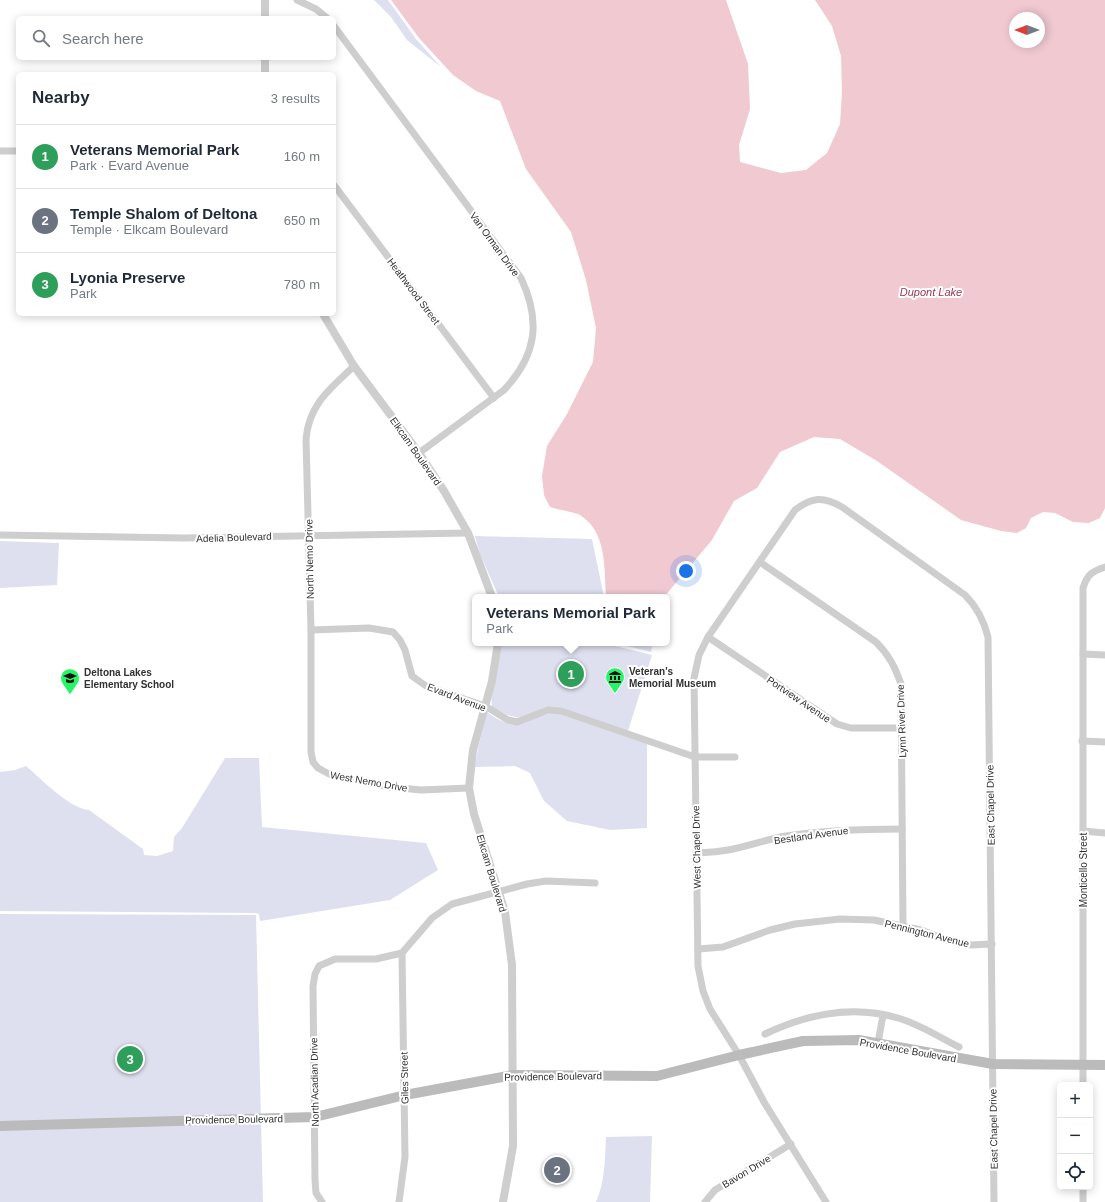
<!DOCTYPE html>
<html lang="en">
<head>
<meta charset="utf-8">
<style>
  :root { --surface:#fff; --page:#f6f6f7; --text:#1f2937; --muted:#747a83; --line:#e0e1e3; --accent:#1a73e8 }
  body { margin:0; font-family:Arial,sans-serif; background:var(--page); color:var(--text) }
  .controls { position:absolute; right:12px; bottom:12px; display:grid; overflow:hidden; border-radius:6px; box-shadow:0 2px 10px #0003 }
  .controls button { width:36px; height:36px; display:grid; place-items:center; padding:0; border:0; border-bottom:1px solid var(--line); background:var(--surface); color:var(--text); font:20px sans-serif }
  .compass { position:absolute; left:1009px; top:12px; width:36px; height:36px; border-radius:50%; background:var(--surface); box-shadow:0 2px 10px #0003; rotate:270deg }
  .you { position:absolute; left:686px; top:571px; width:14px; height:14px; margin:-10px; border:3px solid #fff; border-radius:50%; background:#1a73e8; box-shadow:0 0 0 6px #1a73e833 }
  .badge { display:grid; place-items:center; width:26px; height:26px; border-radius:50%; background:var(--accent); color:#fff; font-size:13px; font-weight:700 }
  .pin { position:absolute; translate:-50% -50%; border:2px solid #fff; box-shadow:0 1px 4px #0006 }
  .popup { position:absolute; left:472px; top:594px; width:198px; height:52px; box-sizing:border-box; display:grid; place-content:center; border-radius:6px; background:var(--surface); filter:drop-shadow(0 1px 3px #0005); font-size:13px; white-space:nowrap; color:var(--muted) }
  .popup b { font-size:15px; color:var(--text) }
  .popup::after { content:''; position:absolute; left:50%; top:100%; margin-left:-8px; border:8px solid transparent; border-top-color:var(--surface) }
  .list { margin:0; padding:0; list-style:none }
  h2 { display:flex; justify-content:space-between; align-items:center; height:52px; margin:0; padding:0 16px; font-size:17px }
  h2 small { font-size:13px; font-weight:400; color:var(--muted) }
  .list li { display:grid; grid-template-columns:26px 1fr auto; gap:12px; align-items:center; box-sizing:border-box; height:64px; padding:0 16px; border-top:1px solid var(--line) }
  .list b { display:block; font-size:15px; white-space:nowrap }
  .list p { margin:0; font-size:13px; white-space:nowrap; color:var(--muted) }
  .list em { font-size:13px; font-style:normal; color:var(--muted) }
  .icon { flex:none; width:22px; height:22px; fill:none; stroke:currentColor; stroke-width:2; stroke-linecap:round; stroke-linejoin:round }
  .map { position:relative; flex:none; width:1105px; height:1202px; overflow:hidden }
  .search { position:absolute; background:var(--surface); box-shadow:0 2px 10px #0003; left:16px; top:16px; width:320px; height:44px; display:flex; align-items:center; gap:10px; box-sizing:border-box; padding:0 14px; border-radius:6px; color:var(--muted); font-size:15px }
  .panel { position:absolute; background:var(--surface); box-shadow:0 2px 10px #0003; left:16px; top:72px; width:320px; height:244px; border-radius:6px }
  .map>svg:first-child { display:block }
  .green { fill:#dee0ef }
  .water { fill:#f0c9d1; fill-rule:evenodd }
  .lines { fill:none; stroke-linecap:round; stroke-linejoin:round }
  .minor { stroke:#cecece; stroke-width:7 }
  .tertiary { stroke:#cecece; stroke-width:8 }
  .secondary { stroke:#bbb; stroke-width:10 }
  .labels { text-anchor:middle; stroke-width:4; stroke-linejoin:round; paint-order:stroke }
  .street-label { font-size:10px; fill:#313131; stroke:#fff }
  .poi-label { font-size:10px; font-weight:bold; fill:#313131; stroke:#fff; text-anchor:start }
  .water-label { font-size:11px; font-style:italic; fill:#9c364c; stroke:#fff }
</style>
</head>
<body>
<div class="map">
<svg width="1105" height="1202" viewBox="0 0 1105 1202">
  <rect width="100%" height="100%" fill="#fff"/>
  <g class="green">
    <path d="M374 0H388L416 39 441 67 407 40 391 17Z"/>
    <path d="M475 536 592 539 604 597H499L480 554Z"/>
    <path d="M0 541 59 543 57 585 0 588Z"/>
    <path d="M501 643H603L652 655 628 731 554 707 520 718 507 715 492 707C489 686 499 664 501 643Z"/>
    <path d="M615 643H653L651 652Z"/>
    <path d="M487 712C525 740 526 710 560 714L647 744V828L610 830 567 821 544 801 530 773 515 766 475 767 478 748Z"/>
    <path d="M225 758H259L262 827 426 843 438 870 390 900 260 921 259 914 256 913 0 911V772L15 770 26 766C40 778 70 809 89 810L143 849 144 855 157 856 173 851 174 837 182 828Z"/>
    <path d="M0 914 256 915 263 1202H0Z"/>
    <path d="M652 1136 650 1202H596C605 1182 605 1159 606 1137Z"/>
  </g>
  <path class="water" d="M391 0H726L748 64 750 109 739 145 740 162 781 173 806 170 827 153 840 124 842 92 841 56 832 26 815 0H1105V508L1100 518 1089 523 1073 522 1055 513 1043 512 1031 518 1026 528 1017 533 1001 531 961 520 877 461 840 439 814 437 780 452 757 488 734 501 712 540 664 597H608L606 595C604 567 607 532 580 515 575 512 558 510 550 507L544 495 542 476 547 446 567 414 593 362 596 328 586 280 571 232 526 169 500 101 476 91 453 75 419 38ZM1015 18H1039V42H1015Z"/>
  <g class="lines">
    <g class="minor">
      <path d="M297 0 316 9 327 18"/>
      <path d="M334 26 521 278C541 321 537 355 504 390L419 453"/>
      <path d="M0 151H18"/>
      <path d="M334 185 494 398"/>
      <path d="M354 366C330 389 309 404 306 439L311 630V752L313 762 318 768 331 775 390 787 421 790 469 788"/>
      <path d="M0 535 183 538 468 533"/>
      <path d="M760 562 876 642C889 655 895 667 901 684L903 925"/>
      <path d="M311 630 369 628 393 632 400 640 405 650 412 676 426 686 485 706 508 720 517 722 548 710 561 711 695 757H735"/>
      <path d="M708 637 837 724 851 728H902"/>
      <path d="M1083 654 1105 655"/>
      <path d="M1082 741 1105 742"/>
      <path d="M1083 831 1105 833"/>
      <path d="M696 852C727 855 757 841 786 836 825 830 863 829 902 829"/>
      <path d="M698 949 723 947 770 930 795 924 840 919 874 920 921 930 947 940 971 945 992 944"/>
      <path d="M765 1034C807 1014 853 1005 898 1018 919 1024 939 1037 959 1047"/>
      <path d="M878 1043 883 1015"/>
      <path d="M1083 1085V588C1087 575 1092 571 1105 567"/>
      <path d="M1083 1187V1202"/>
      <path d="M322 1202 316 1193 315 1180 313 986 315 974 319 966 335 959H376L402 953 432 918 452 904 527 884 546 881 595 883"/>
      <path d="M399 1202 405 1157 402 953"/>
      <path d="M705 1202 715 1190 791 1144"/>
      <path d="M826 1202 764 1102 739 1055 710 1009 703 991 698 966 694 678 699 655 708 637 795 510C812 497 823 496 842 507L965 595C977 607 984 621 988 637L994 1202"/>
    </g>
    <g class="tertiary">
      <path d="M265 18V0"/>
      <path d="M265 74V58"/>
      <path d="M323 314 354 366 419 453 444 491 468 533 492 597"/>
      <path d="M498 643 492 681 473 750 469 788 474 814 505 912 512 965 513 1146 503 1202"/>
    </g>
    <path class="secondary" d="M0 1126 315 1117 405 1095 513 1075 657 1076 739 1055 803 1041 859 1040 993 1064 1105 1065"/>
  </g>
  <defs>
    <g id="museum-pin" transform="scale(1)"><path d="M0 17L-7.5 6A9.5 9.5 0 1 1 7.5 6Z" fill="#25f667" stroke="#fff"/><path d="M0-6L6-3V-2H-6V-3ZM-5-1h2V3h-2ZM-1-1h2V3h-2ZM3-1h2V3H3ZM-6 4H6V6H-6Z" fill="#111"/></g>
    <g id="school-pin" transform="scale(1)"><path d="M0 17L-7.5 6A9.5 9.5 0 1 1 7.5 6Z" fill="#25f667" stroke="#fff"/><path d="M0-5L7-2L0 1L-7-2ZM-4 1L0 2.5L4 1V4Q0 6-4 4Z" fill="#111"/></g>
  </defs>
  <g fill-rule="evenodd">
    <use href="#museum-pin" x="615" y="677"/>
    <use href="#school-pin" x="70" y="678"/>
  </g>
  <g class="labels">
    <g class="street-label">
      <text transform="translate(495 244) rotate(54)" y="4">Van Orman Drive</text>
      <text transform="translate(414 291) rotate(53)" y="4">Heathwood Street</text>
      <text transform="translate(416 451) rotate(55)" y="4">Elkcam Boulevard</text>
      <text transform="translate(234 537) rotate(-2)" y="4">Adelia Boulevard</text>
      <text transform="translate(309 559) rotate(-91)" y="4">North Nemo Drive</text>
      <text transform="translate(457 697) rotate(21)" y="4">Evard Avenue</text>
      <text transform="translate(799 699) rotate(34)" y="4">Portview Avenue</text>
      <text transform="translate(901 721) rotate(-92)" y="4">Lynn River Drive</text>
      <text transform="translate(369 781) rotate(10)" y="4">West Nemo Drive</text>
      <text transform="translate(990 805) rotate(-91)" y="4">East Chapel Drive</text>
      <text transform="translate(811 835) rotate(-8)" y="4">Bestland Avenue</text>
      <text transform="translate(696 847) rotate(-91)" y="4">West Chapel Drive</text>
      <text transform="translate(1083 870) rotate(-90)" y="4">Monticello Street</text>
      <text transform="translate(492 873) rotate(73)" y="4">Elkcam Boulevard</text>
      <text transform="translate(927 933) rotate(14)" y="4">Pennington Avenue</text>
      <text transform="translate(908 1050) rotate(10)" y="4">Providence Boulevard</text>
      <text transform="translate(553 1076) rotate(-1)" y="4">Providence Boulevard</text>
      <text transform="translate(404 1078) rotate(-91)" y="4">Giles Street</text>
      <text transform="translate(314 1082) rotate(-91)" y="4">North Acadian Drive</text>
      <text transform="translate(234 1119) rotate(-1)" y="4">Providence Boulevard</text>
      <text transform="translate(993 1129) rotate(-91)" y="4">East Chapel Drive</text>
      <text transform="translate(746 1171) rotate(-31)" y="4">Bavon Drive</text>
    </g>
    <g class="poi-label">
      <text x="629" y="675">Veteran's<tspan x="629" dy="12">Memorial Museum</tspan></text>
      <text x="84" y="676">Deltona Lakes<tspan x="84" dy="12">Elementary School</tspan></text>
    </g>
    <g class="water-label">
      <text x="931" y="296">Dupont Lake</text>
    </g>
  </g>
</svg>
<div class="controls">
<button>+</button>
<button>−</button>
<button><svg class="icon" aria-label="locate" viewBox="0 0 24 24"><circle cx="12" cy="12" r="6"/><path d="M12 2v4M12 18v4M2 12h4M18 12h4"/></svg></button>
</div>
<svg class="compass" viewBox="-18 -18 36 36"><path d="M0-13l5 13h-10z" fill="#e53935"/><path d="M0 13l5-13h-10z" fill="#747a83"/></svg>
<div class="you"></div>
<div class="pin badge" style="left:571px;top:674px;background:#2e9e5b">1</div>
<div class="popup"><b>Veterans Memorial Park</b>Park</div>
<div class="pin badge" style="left:557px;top:1170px;background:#6b7280">2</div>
<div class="pin badge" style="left:130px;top:1059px;background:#2e9e5b">3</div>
<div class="search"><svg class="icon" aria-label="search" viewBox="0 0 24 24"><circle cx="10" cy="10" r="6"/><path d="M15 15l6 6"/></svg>Search here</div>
<section class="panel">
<h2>Nearby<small>3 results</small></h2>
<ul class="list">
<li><span class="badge" style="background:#2e9e5b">1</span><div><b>Veterans Memorial Park</b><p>Park · Evard Avenue</p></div><em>160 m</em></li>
<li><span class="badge" style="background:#6b7280">2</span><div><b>Temple Shalom of Deltona</b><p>Temple · Elkcam Boulevard</p></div><em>650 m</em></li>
<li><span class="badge" style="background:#2e9e5b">3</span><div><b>Lyonia Preserve</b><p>Park</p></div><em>780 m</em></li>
</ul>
</section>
</div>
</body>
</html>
